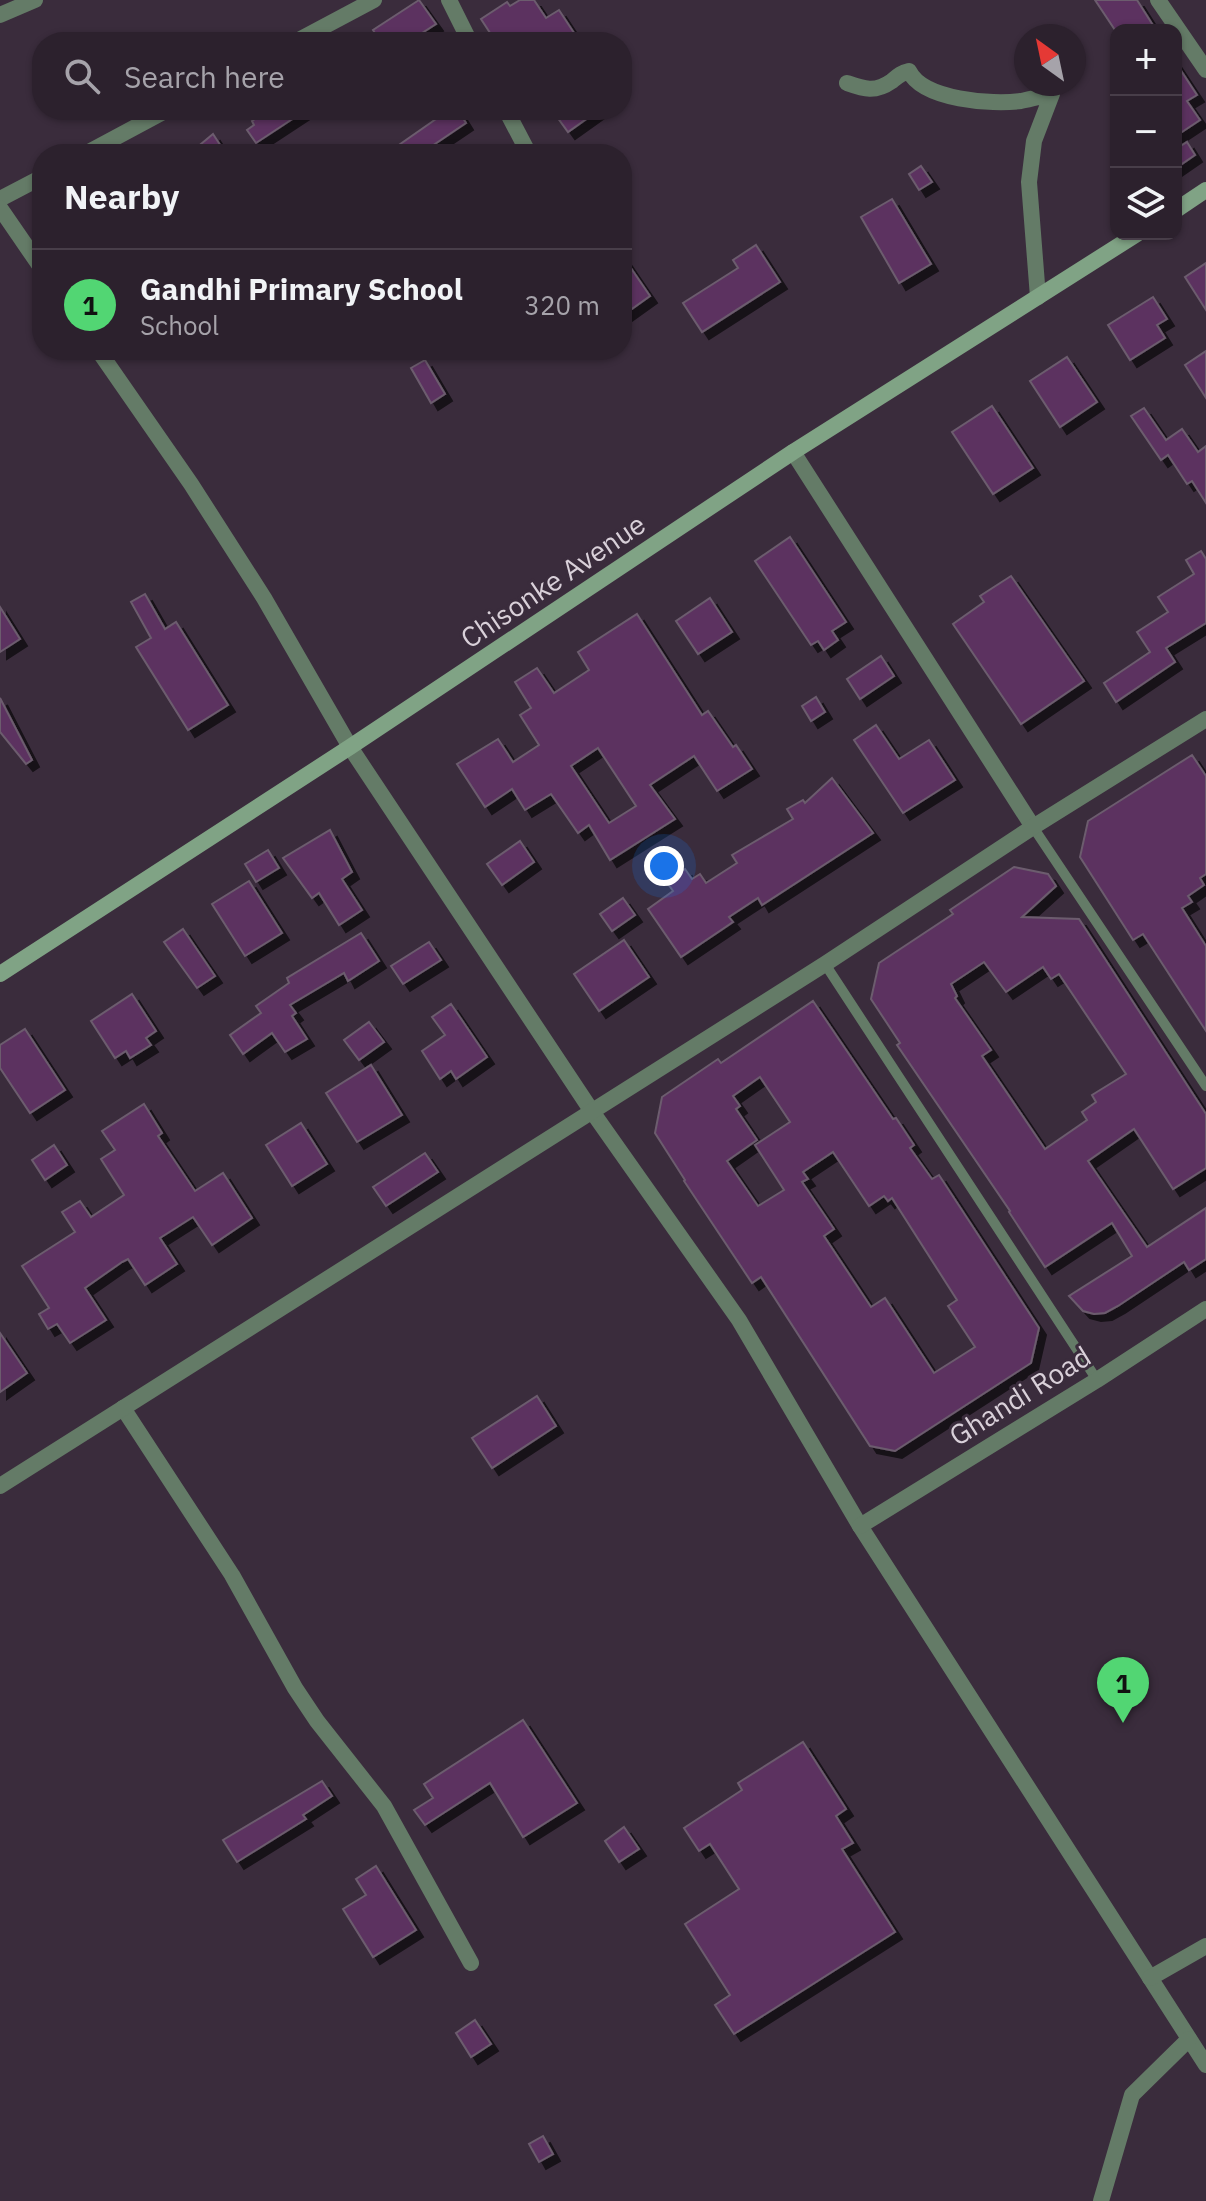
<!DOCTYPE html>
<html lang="en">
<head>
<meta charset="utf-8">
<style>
  :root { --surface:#2c212d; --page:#382e39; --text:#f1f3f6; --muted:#a6a3aa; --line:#483e49; --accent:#52d673 }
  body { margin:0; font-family:"IBM Plex Sans",sans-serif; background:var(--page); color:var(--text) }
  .controls { position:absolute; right:24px; top:24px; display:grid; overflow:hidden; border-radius:16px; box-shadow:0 2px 6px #0004 }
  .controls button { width:72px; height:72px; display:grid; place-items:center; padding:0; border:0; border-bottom:2px solid var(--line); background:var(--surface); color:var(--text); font:40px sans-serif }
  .compass { position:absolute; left:1014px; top:24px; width:72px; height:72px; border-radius:50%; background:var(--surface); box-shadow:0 2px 6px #0004; rotate:327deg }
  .you { position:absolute; left:664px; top:866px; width:28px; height:28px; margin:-20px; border:6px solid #fff; border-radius:50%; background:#1a73e8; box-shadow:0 0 0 12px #1a73e833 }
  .badge { display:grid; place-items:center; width:52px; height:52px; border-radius:50%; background:var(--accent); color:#111; font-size:26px; font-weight:700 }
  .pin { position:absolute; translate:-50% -66px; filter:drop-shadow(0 2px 4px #0008) }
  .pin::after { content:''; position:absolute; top:42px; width:28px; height:24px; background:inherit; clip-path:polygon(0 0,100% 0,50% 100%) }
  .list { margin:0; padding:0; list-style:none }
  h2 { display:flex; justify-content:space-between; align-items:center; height:104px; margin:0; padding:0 32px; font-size:34px }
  h2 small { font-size:26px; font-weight:400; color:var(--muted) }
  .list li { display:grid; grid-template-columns:52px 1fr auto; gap:24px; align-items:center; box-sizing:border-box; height:112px; padding:0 32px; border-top:2px solid var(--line) }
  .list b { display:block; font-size:30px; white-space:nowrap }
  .list p { margin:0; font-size:26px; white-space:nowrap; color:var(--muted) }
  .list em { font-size:26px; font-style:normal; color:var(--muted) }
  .icon { flex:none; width:44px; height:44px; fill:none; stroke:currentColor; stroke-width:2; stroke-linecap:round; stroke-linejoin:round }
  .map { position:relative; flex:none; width:1206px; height:2201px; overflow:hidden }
  .search { position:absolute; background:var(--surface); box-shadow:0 2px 6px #0004; left:32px; top:32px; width:600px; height:88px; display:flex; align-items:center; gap:20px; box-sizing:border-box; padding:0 28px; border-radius:32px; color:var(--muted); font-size:30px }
  .panel { position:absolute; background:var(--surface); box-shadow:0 2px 6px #0004; left:32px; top:144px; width:600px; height:216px; border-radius:32px }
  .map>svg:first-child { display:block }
  .building { fill:#5b3360; stroke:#6c5c6e; stroke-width:2; fill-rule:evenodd; filter:url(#shadow) }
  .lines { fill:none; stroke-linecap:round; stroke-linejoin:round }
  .lane { stroke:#647b67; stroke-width:10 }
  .street { stroke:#647b67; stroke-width:16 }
  .secondary { stroke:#80a385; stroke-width:16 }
  .labels { text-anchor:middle; stroke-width:6; stroke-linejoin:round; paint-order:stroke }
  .street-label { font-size:28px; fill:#d9d0d9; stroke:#3a2c3c }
</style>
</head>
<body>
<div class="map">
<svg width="1206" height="2201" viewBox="0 0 1206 2201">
  <defs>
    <filter id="shadow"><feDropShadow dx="7" dy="7" stdDeviation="0" flood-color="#0009"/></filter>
  </defs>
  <rect width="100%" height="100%" fill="#3a2c3c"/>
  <g class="building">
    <path d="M419 0 436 24 408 42H381L373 30Z"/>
    <path d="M520 0H534L546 18 559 10 580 42H496L481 19 507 2 510 6Z"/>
    <path d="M1095 0H1137L1156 30H1115Z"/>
    <path d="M1176 63 1197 95 1187 101 1200 120 1176 136Z"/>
    <path d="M269 110H306L256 143 247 130 254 125 252 121Z"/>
    <path d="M449 110H458L466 123 420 154H386Z"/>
    <path d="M552 110H599L568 132Z"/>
    <path d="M213 134 226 154H189Z"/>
    <path d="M1187 142 1195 155 1176 168V149Z"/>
    <path d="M921 166 932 182 919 190 909 174Z"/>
    <path d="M892 199 931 264 899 283 861 217Z"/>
    <path d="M756 245 780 282 702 332 683 303 738 268 733 260Z"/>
    <path d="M622 255 650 296 622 316Z"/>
    <path d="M1206 263V310L1185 277Z"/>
    <path d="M1153 297 1167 319 1157 325 1165 338 1130 360 1108 325Z"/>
    <path d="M1206 351V398L1185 365Z"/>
    <path d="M1067 357 1097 402 1060 427 1030 381Z"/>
    <path d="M425 360 445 394 431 403 411 368Z"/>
    <path d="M992 406 1033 468 993 494 952 432Z"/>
    <path d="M1144 408 1166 440 1182 429 1198 452 1206 446V503L1192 481 1187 484 1168 455 1161 460 1131 416Z"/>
    <path d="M790 537 846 622 832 631 838 640 824 650 818 641 811 645 755 561Z"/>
    <path d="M1201 551 1206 559V623L1166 648 1175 662 1116 702 1104 683 1150 652 1137 632 1168 612 1158 597 1194 574 1186 560Z"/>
    <path d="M1011 576 1084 681 1021 724 953 624 984 602 980 596Z"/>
    <path d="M145 594 165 629 176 622 228 705 188 730 136 647 151 638 131 602Z"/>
    <path d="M710 598 732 632 698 654 676 621Z"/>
    <path d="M0 607 20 639 0 652Z"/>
    <path d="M637 614 702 715 708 711 733 747 736 745 752 769 717 791 694 756 650 785 675 819 610 860 589 825 578 833 551 794 525 810 512 789 485 807 457 764 498 739 513 762 539 745 520 715 531 708 515 682 537 668 554 693 589 670 578 652ZM598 748 636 806 609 823 571 766Z"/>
    <path d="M881 656 894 676 860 699 847 679Z"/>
    <path d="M816 697 825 712 811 721 802 706Z"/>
    <path d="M0 698 32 760 26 764 0 732Z"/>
    <path d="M876 725 899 759 929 740 955 780 903 813 854 740Z"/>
    <path d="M1192 755 1206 776V874L1200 878 1204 885 1188 896 1192 902 1182 908 1206 946V1031L1143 934 1133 940 1080 857 1088 821Z"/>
    <path d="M832 778 873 833 762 905 758 898 729 917 733 922 681 957 648 909 673 891 666 881 685 869 692 879 700 874 706 883 737 863 732 855 793 819 787 809 803 800 805 803Z"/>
    <path d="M330 830 352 872 342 879 362 910 339 925 319 893 312 898 283 858Z"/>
    <path d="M520 841 534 862 502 885 487 864Z"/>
    <path d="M268 850 279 868 256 882 245 864Z"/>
    <path d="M1014 867 1048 874 1056 886 1022 917 1079 919 1206 1114V1168L1173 1189 1134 1129 1088 1161 1147 1247 1206 1208V1259L1189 1270 1184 1262 1118 1306 1105 1313 1094 1314 1083 1311 1069 1296 1132 1256 1112 1223 1045 1267 1009 1212 1010 1211 897 1045 900 1043 871 999 879 963 953 914 950 910ZM984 962 1006 992 1043 967 1051 979 1059 974 1126 1074 1092 1095 1096 1102 1082 1112 1087 1120 1045 1149 982 1056 991 1050 955 998 957 996 951 984Z"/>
    <path d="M249 881 282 933 245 956 212 904Z"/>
    <path d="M623 898 635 915 612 931 600 914Z"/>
    <path d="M183 929 215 976 197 988 164 942Z"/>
    <path d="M361 933 379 961 348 981 344 973 290 1005 296 1013 292 1016 307 1039 285 1052 272 1033 243 1054 230 1035 261 1013 256 1006 289 983 287 978Z"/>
    <path d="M624 940 649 977 599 1011 574 974Z"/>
    <path d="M429 942 441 960 403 984 391 966Z"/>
    <path d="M132 994 156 1031 146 1038 151 1045 130 1058 126 1051 115 1058 91 1021Z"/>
    <path d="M813 1001 893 1119 896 1118 914 1145 910 1148 932 1179 939 1175 1039 1328 1031 1363 895 1451 870 1446 761 1277 752 1283 684 1181 685 1180 655 1133 662 1097 718 1059 721 1063ZM760 1077 790 1122 755 1145 784 1190 758 1206 727 1161 757 1140 736 1109 740 1106 733 1096ZM833 1152 869 1206 884 1196 888 1201 892 1198 957 1300 948 1306 975 1347 934 1373 885 1298 871 1307 824 1236 834 1229 802 1182 808 1179 803 1172Z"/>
    <path d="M451 1004 487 1057 456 1079 451 1071 440 1079 422 1051 445 1035 432 1017Z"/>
    <path d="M369 1022 384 1042 359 1060 344 1040Z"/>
    <path d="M25 1029 65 1090 30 1113 0 1068V1045Z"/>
    <path d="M371 1065 402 1115 357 1142 326 1093Z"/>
    <path d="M144 1104 162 1133 158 1136 195 1191 223 1173 252 1218 212 1245 193 1217 160 1238 177 1264 145 1285 128 1259 122 1262 85 1288 106 1320 70 1343 57 1324 48 1329 39 1314 49 1308 22 1266 75 1232 62 1212 80 1201 91 1217 124 1195 101 1159 115 1150 102 1131Z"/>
    <path d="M301 1123 327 1164 292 1186 266 1145Z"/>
    <path d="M54 1145 67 1165 45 1180 32 1160Z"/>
    <path d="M425 1153 438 1172 386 1206 373 1187Z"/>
    <path d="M0 1333 27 1373 0 1392Z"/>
    <path d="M537 1396 556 1426 492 1468 472 1438Z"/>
    <path d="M523 1720 577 1803 523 1837 490 1783 425 1825 414 1810 433 1798 424 1784Z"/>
    <path d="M803 1742 846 1809 836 1816 853 1843 842 1849 895 1932 734 2034 715 2005 730 1995 685 1924 739 1889 710 1844 699 1851 684 1828 742 1790 738 1783Z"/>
    <path d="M322 1781 332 1796 303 1815 306 1819 237 1862 223 1840Z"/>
    <path d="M624 1827 639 1849 619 1862 605 1841Z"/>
    <path d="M376 1866 416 1930 373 1957 343 1909 366 1895 356 1879Z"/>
    <path d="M475 2020 491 2044 471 2057 456 2033Z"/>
    <path d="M543 2136 553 2154 539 2162 529 2144Z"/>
  </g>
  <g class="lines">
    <g class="lane">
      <path d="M1033 827 1206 1086"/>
      <path d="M825 964 1097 1380"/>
    </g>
    <g class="street">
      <path d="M449 0 470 42"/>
      <path d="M1158 0 1206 70"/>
      <path d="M0 15 35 0"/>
      <path d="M295 42 374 0"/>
      <path d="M847 83C864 89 875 93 892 81 898 76 901 73 909 71 923 100 992 105 1021 101 1032 99 1042 96 1052 94L1034 141 1029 182 1038 297"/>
      <path d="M506 110 529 154"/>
      <path d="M85 154 167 110"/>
      <path d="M0 199 42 177"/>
      <path d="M0 208 42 269"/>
      <path d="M98 350 191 484 264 598 350 747 591 1110 739 1320 860 1526 1206 2065"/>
      <path d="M793 452 1033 827"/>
      <path d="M123 1408 232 1575 295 1688 317 1721 384 1806 471 1963"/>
      <path d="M0 1486 825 964 1033 827 1206 719"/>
      <path d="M860 1526 1097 1380 1206 1309"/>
      <path d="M1150 1978 1206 1946"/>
      <path d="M1101 2201 1132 2095 1189 2039"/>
    </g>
    <g class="secondary">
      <path d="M1176 210 1206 190"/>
      <path d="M0 974 350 747 793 452 1137 234"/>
    </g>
  </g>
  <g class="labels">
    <g class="street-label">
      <text transform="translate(553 581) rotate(-34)" y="10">Chisonke Avenue</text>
      <text transform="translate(1020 1396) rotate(-32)" y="10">Ghandi Road</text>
    </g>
  </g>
</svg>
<div class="controls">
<button>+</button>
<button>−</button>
<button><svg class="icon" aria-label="layers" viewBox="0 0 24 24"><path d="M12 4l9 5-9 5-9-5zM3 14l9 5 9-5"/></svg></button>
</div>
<svg class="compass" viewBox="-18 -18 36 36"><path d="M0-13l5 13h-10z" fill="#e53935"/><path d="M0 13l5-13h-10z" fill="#a6a3aa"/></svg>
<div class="you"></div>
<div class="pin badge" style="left:1123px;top:1723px">1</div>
<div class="search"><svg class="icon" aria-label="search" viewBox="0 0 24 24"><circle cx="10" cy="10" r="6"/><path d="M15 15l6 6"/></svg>Search here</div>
<section class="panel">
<h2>Nearby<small></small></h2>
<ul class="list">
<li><span class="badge">1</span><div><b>Gandhi Primary School</b><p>School</p></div><em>320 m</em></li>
</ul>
</section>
</div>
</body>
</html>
